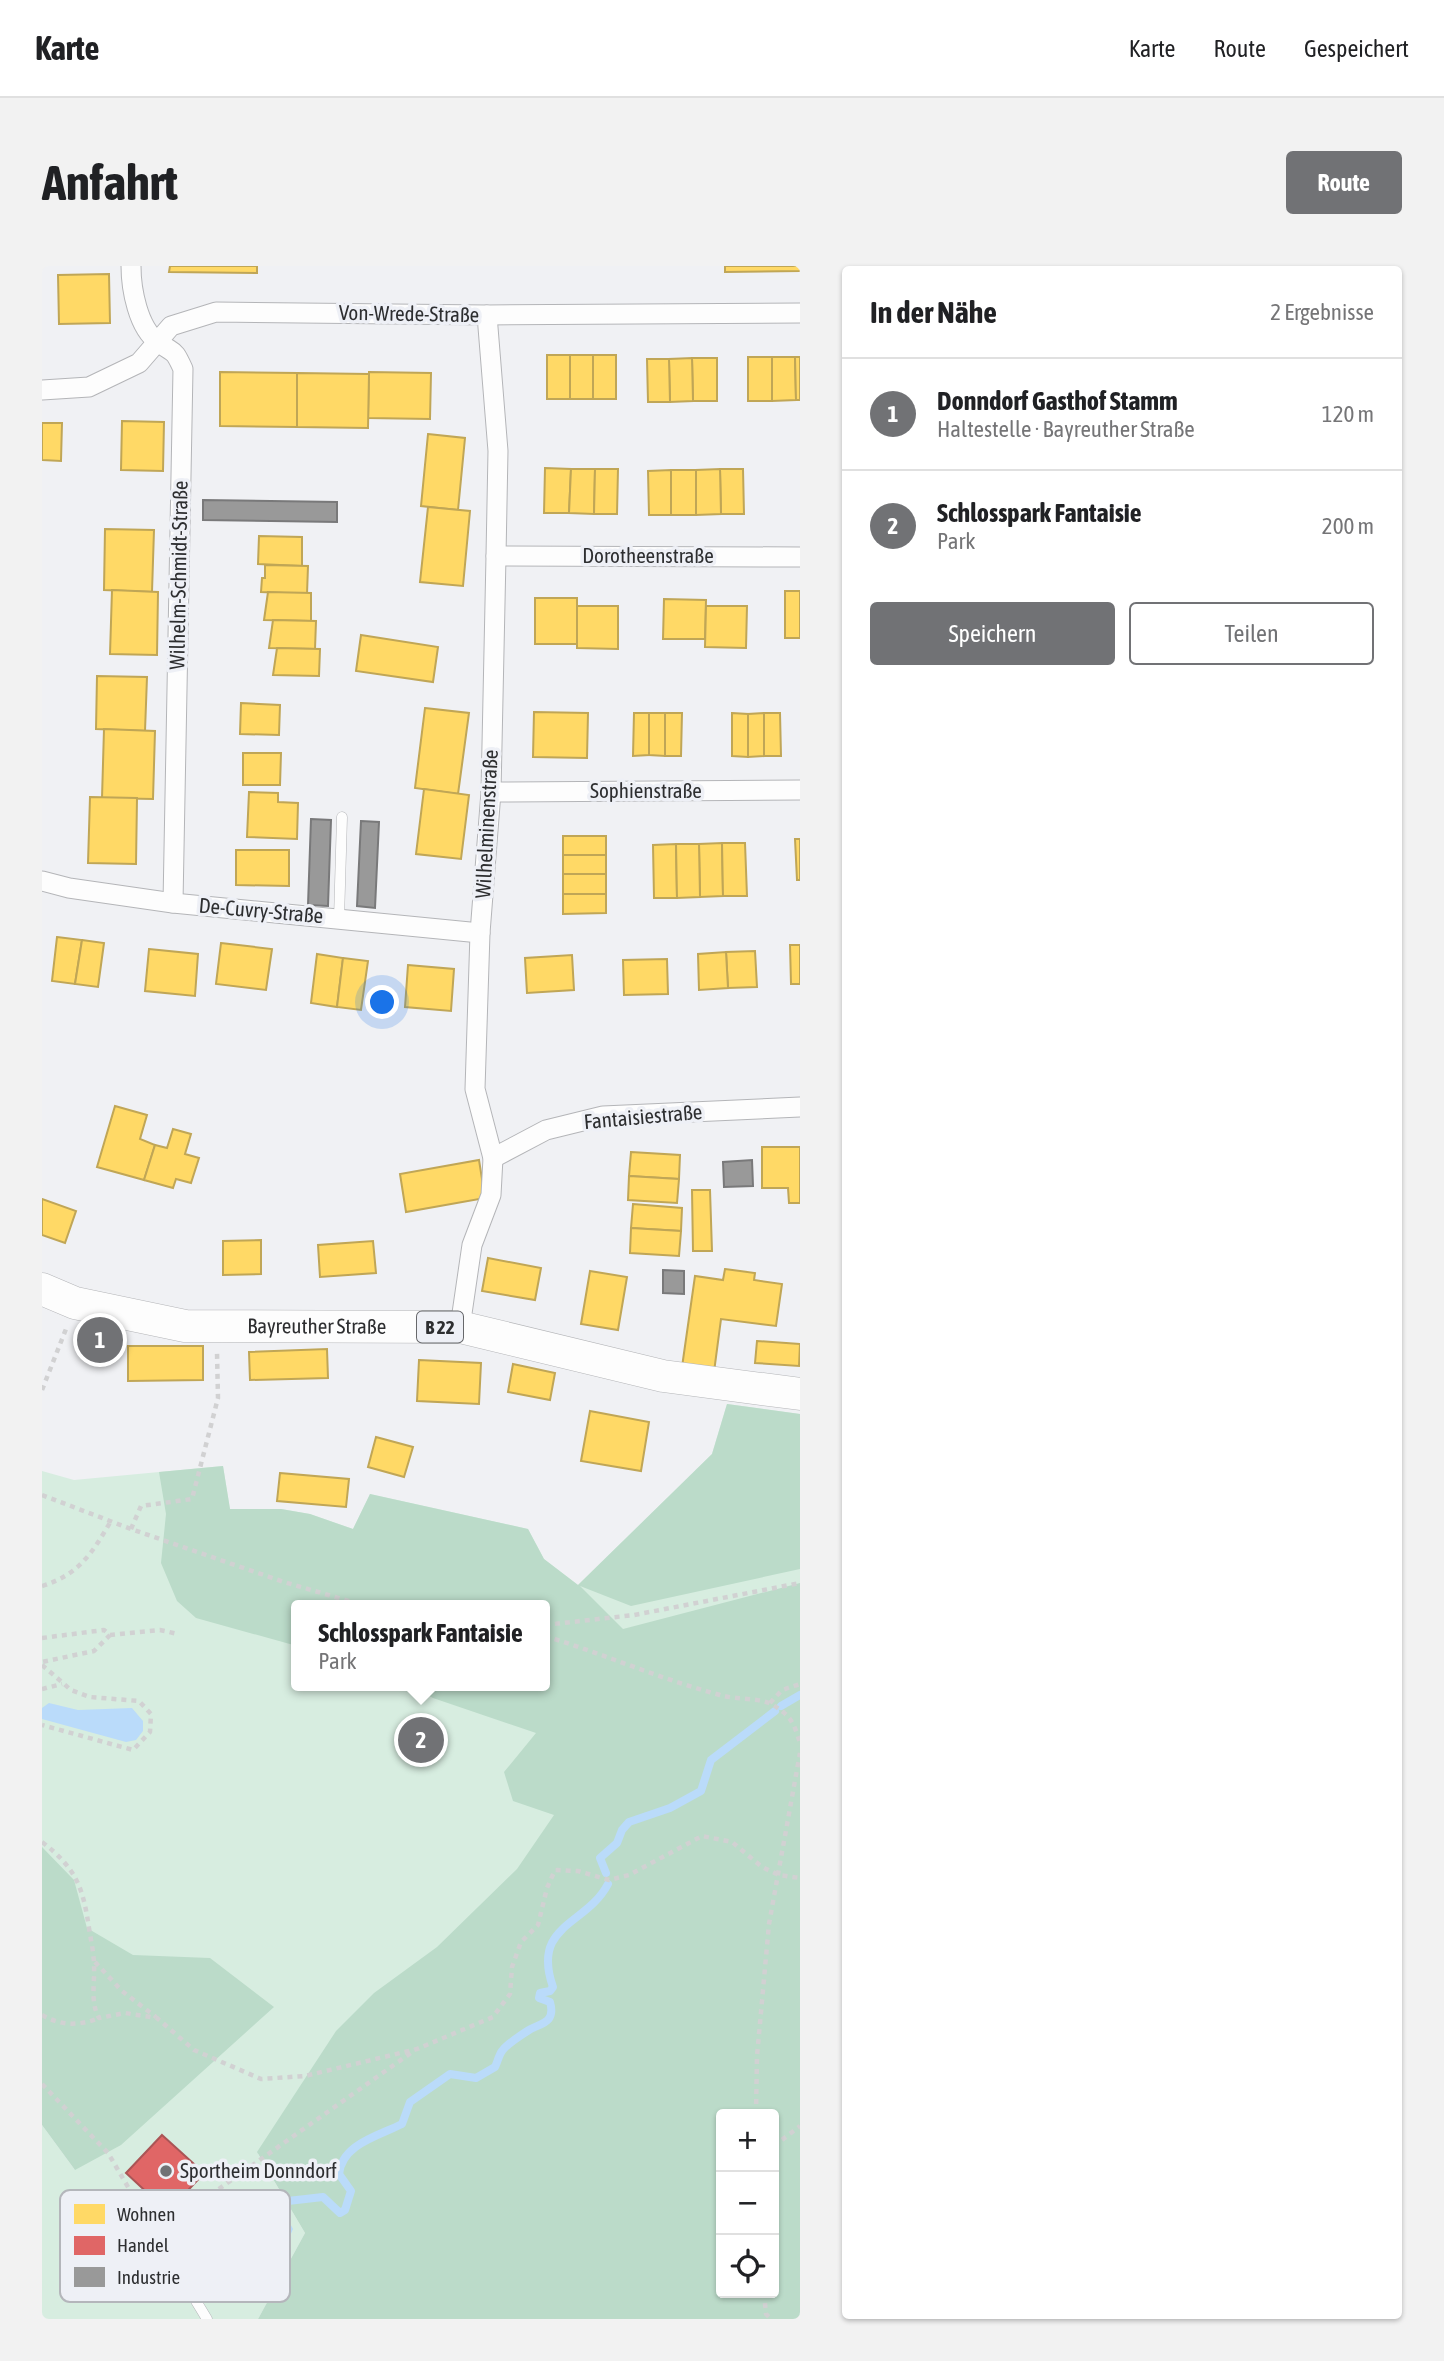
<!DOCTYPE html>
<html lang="de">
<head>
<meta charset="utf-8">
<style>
  :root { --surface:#fff; --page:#f2f2f2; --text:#202124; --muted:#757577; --line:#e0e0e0; --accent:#717275 }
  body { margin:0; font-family:"Asap Condensed",sans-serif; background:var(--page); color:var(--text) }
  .controls { position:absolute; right:21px; bottom:21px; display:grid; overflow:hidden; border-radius:7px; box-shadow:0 2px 5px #0004 }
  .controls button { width:63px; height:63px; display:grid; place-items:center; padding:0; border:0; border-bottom:2px solid var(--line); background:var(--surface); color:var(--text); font:35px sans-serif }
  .you { position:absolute; left:341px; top:737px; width:24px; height:24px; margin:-18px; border:5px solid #fff; border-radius:50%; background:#1a73e8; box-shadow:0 0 0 10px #1a73e833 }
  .badge { display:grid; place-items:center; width:46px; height:46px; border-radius:50%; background:var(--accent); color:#fff; font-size:23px; font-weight:700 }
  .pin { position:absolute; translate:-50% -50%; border:4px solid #fff; box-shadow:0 2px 7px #0006 }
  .popup { position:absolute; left:249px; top:1334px; width:259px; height:91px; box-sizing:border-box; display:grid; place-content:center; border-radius:7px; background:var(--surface); filter:drop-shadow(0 2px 5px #0005); font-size:23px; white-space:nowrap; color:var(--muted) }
  .popup b { font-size:26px; color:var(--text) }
  .popup::after { content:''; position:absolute; left:50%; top:100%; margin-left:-14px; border:14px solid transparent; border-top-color:var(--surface) }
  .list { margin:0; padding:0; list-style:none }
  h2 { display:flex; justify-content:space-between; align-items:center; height:91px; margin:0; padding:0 28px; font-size:30px }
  h2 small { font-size:23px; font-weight:400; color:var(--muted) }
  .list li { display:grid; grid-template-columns:46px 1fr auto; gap:21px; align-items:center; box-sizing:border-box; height:112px; padding:0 28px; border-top:2px solid var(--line) }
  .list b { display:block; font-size:26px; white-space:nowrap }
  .list p { margin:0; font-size:23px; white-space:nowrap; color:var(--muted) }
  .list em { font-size:23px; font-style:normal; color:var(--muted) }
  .actions { display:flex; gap:14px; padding:21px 28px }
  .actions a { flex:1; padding:16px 0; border:2px solid var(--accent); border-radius:7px; text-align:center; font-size:24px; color:var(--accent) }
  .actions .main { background:var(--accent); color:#fff }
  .icon { flex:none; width:38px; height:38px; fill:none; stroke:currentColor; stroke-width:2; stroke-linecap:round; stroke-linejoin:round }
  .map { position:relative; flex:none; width:758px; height:2053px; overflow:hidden; border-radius:7px }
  header { display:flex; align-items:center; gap:42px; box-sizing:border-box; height:98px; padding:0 35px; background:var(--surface); border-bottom:2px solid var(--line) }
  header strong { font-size:33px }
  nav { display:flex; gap:38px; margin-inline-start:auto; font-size:24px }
  .intro { display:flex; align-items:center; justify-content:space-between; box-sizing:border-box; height:168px; padding:0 42px }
  h1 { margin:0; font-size:49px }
  .button { padding:18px 32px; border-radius:7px; background:var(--accent); color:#fff; font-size:24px; font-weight:700 }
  main { display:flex; gap:42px; padding:0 42px }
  aside { flex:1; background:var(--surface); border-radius:7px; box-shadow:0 2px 5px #0004 }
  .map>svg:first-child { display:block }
  .green { fill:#d7ede0; fill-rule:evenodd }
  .forest { fill:#bbdbc9; fill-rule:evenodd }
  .water { fill:#badbfa }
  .homes { fill:#ffd966; stroke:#c0a656; stroke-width:2 }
  .shops { fill:#e06666; stroke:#aa5556; stroke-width:2 }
  .industry { fill:#999; stroke:#79797a; stroke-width:2 }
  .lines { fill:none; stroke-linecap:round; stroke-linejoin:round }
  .stream { stroke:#badbfa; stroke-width:8 }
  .lane-casing { stroke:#b4b5b8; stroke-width:11 }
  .street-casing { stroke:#b4b5b8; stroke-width:21 }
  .primary-casing { stroke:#b4b5b8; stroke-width:33 }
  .path { stroke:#d1d1d2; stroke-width:4.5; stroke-dasharray:5 5; stroke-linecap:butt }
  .lane { stroke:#fdfdfd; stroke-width:10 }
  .street { stroke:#fdfdfd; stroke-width:19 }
  .primary { stroke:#fdfdfd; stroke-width:32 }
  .poi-dot { fill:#717275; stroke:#eef0f6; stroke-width:2.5 }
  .labels { text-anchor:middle; stroke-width:7; stroke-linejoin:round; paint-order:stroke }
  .shield { fill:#eef0f6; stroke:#67686b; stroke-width:2 }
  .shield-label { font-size:19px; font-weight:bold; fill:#2d2e30 }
  .street-label { font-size:21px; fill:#2d2e30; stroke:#eef0f6 }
  .poi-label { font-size:21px; fill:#2d2e30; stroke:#eef0f6; text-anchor:start }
  .key { fill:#eef0f6; stroke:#b4b6bb; stroke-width:2 }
  .key-label { font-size:19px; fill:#2d2e30 }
</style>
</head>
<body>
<header>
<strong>Karte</strong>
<nav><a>Karte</a><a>Route</a><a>Gespeichert</a></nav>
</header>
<div class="intro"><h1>Anfahrt</h1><a class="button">Route</a></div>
<main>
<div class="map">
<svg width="758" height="2053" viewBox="0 0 758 2053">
  <rect width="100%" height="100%" fill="#f0f1f4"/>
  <path class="green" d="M685 1138 758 1148V1648L216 1888 263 1967 216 2053H0V1859L33 1904 0 1791V1205L32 1214 181 1200 188 1243H239L268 1248 311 1263 328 1228 486 1263 502 1293 536 1319 670 1188ZM255 1339H503V1420H255Z"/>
  <g class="forest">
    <path d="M685 1138 758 1148V1303L589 1340 538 1320 581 1363 758 1317V2053H216L263 1967 215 1886 294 1765 332 1727 395 1681 475 1603 512 1549 471 1535 462 1506 494 1467 391 1432 369 1420H503V1339H255V1380L154 1352 135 1335 119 1297 124 1248 117 1206 181 1200 188 1243H239L268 1248 311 1263 328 1228 486 1263 502 1293 536 1319 670 1188ZM732 1848V2027H679V1848Z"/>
    <path d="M0 1581 32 1614 45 1662 91 1689 168 1692 232 1741 79 1879 33 1904 0 1859Z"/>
  </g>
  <g class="water">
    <path d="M7 1437 36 1444 90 1442 101 1455V1465L94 1474 84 1476 0 1453V1442Z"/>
    <path d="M212 1925 237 1936 251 1963 240 1989 229 1996 204 1997 190 1987 175 1956 190 1933Z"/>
  </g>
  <g class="homes">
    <path d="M128 0H215V7L127 6Z"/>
    <path d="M683 0H758V5L683 6Z"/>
    <path d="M67 8 68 57 17 58 16 9Z"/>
    <rect x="505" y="89" width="23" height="44"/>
    <rect x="528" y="89" width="23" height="44"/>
    <rect x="551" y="89" width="23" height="44"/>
    <rect x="706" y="91" width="24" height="44"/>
    <path d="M730 91H753L754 134 730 135Z"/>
    <path d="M753 91H758V134H754Z"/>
    <path d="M650 92H675V135H651Z"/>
    <path d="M650 92 651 135 628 136 627 93Z"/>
    <path d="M605 93H627L628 136H606Z"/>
    <path d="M178 106 255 107V161L178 160Z"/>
    <path d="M327 106 389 107 388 153 326 152Z"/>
    <path d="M255 107 327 108 326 162 255 161Z"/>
    <path d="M80 155 122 156 121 205 79 204Z"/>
    <path d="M0 157H20L19 195 0 194Z"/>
    <path d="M386 168 423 172 416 244 379 240Z"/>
    <path d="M503 202 529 203 527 247H502Z"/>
    <path d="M529 203H553L552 248 527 247Z"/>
    <path d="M553 203H576L575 248H552Z"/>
    <path d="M678 203H701L702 248H679Z"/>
    <path d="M678 203 679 248 654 249V204Z"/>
    <path d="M629 204V249H607L606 205Z"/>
    <rect x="629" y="204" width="25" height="45"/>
    <path d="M386 241 428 245 421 320 378 316Z"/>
    <path d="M63 263 112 264 110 326 62 324Z"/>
    <path d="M217 270 260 271V300L216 298Z"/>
    <path d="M223 299 266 300 265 328 219 326 220 312H223Z"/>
    <path d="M70 324 116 326 115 389 68 388Z"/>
    <rect x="743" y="325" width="15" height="47"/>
    <path d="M226 326 269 327V355L222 354Z"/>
    <rect x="493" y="332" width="42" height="46"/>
    <path d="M622 333 664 334 663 373H621Z"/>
    <path d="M535 340H576V383L535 382Z"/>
    <path d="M664 340H705L704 382 663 381Z"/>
    <path d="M231 354 274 355 273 383 227 382Z"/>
    <path d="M319 369 396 381 391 416 314 405Z"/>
    <path d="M235 382 278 383 277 410 231 409Z"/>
    <path d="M55 410 105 411 103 465 54 463Z"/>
    <path d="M199 437 238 439 237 469 198 468Z"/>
    <path d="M383 442 427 447 416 528 373 522Z"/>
    <path d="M492 446 546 447 545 492 491 491Z"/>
    <path d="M592 447H607V489L591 490Z"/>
    <path d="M607 447H623V490L607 489Z"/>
    <path d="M623 447H640L639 490H623Z"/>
    <path d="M690 447 706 448V491L690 490Z"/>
    <path d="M722 447V490L706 491V448Z"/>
    <path d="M722 447H738L739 490H722Z"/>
    <path d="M62 463 113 465 111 533 60 532Z"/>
    <path d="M201 487H239L238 519H201Z"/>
    <path d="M382 523 427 529 419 593 374 588Z"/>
    <path d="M207 526 236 527V536L256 537 255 573 205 571Z"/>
    <path d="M48 531 95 532 94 598 46 597Z"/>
    <rect x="521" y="570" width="43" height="19"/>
    <path d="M753 573H758V614H755Z"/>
    <path d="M680 577 681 630 658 631 657 578Z"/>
    <path d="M680 577H703L705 630H681Z"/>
    <path d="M634 578 635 632H612L611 579Z"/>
    <path d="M634 578H657L658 631 635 632Z"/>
    <path d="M194 584H247V620L194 619Z"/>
    <rect x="521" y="589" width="43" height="19"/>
    <rect x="521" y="608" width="43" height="20"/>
    <path d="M521 628H564V647L521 648Z"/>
    <path d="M15 671 40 674 33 718 10 715Z"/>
    <path d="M40 674 62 677 56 721 33 718Z"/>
    <path d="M179 677 230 683 224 724 174 718Z"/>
    <path d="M748 679H758V718H749Z"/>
    <path d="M107 683 156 688 153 730 103 725Z"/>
    <path d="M713 685 715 721 686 722 684 686Z"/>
    <path d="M684 686 686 722 657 724 656 688Z"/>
    <path d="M275 688 301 692 295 741 269 737Z"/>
    <path d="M530 689 532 724 485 727 483 692Z"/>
    <path d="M301 692 326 695 319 744 295 741Z"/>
    <path d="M625 693 626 728 582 729 581 694Z"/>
    <path d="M366 699 412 703 409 745 363 741Z"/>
    <path d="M73 840 105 849 98 873 113 879 102 914 55 901Z"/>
    <path d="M131 863 149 868 143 888 157 892 149 917 134 913 131 922 102 914 113 879 125 882Z"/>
    <path d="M720 881H758V937H747L746 922H720Z"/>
    <path d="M589 886 638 889 637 913 587 910Z"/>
    <path d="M437 894 443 932 364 946 358 908Z"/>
    <path d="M587 910 637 913 635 937 586 934Z"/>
    <path d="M650 924H668L670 985H651Z"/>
    <path d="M0 933 34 945 23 977 0 969Z"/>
    <path d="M591 938 640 942 639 965 589 962Z"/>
    <path d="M589 962 639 965 637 990 588 987Z"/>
    <path d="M219 974V1008L181 1009V975Z"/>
    <path d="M331 975 334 1007 278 1011 276 979Z"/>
    <path d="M446 992 499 1002 493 1034 440 1025Z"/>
    <path d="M683 1003 713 1007 712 1014 740 1018 734 1060 679 1053 672 1106 640 1101 653 1010 681 1014Z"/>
    <path d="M548 1005 585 1011 576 1064 539 1058Z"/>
    <path d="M715 1075 758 1078 757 1100 713 1097Z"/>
    <path d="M86 1080H161V1114L86 1115Z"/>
    <path d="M285 1083 286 1112 208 1114 207 1086Z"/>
    <path d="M377 1094 439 1097 437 1138 375 1135Z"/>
    <path d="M471 1098 513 1107 508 1134 466 1126Z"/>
    <path d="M548 1145 607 1156 599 1205 539 1195Z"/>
    <path d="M334 1171 371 1181 362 1211 326 1201Z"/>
    <path d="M238 1207 307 1213 304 1241 235 1235Z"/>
  </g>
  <path class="shops" d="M120 1869 162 1907 126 1946 84 1907Z"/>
  <g class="industry">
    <path d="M161 234 295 236V256L161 254Z"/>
    <path d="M269 553 289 554 286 640 266 639Z"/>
    <path d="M319 555 337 556 333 642 315 640Z"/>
    <path d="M710 894 711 920 682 921 681 896Z"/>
    <path d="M621 1004 642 1005V1028L621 1027Z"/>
  </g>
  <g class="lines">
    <g class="stream">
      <path d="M739 1440 758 1429"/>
      <path d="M564 1607 558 1592 575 1577 580 1564 587 1556 628 1542 659 1525 669 1494 733 1445"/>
      <path d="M237 1936 281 1931 298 1947 303 1944 309 1925 297 1908C300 1878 336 1870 360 1858L368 1836 408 1808 434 1812 453 1801C455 1797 457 1789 460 1785 465 1778 479 1769 487 1764 499 1757 514 1757 508 1736L497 1732 498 1727 508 1725 511 1721C489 1658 544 1660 566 1618"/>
    </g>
    <g class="lane-casing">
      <g id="lane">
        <path d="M297 653 300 551"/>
        <path d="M129 1994 165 2053"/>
      </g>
    </g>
    <g class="street-casing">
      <g id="street">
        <path d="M89 0C89 23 96 62 116 76 133 89 131 81 141 103L131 637"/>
        <path d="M0 124 47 121 97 97 129 60 174 46 445 49 758 47"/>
        <path d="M454 290 758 291"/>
        <path d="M449 526 758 524"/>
        <path d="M0 615 27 622 131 637 438 667"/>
        <path d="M451 892 504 864 561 850 758 841"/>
        <path d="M418 1061 430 979 449 929 451 892 433 823 438 667 449 526 454 290 456 185 445 49"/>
      </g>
    </g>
    <g class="primary-casing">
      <g id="primary">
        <path id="s1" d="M0 1023 33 1037 143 1060 418 1061 621 1110 758 1128"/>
      </g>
    </g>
    <g class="path">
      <path d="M0 1124 24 1063"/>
      <path d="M0 1229 89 1263 242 1316 320 1339"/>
      <path d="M89 1263 99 1240 150 1233 176 1132 175 1086"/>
      <path d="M0 1320C38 1308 50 1287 69 1255"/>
      <path d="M503 1359 592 1349 758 1317"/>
      <path d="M68 1369 118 1364 136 1368"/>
      <path d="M503 1370C562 1388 618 1413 678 1429 694 1434 717 1431 731 1439 749 1450 752 1457 758 1477"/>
      <path d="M0 1372 62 1364 68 1369 52 1385 0 1396"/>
      <path d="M0 1399 29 1424 48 1431 97 1435 109 1448 108 1466 91 1484 0 1459"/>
      <path d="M0 1423 20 1418"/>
      <path d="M728 1437 740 1424 758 1418"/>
      <path d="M0 1576C34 1602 41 1621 47 1662 49 1675 52 1687 52 1700 53 1718 48 1736 57 1752L83 1747 115 1752 152 1784 219 1813 263 1810 375 1783 451 1751 468 1728 470 1701 479 1676 496 1659 505 1622 513 1604 536 1605 567 1614 587 1609 660 1570 690 1576 720 1601 737 1609 758 1612"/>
      <path d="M53 1696 80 1725 114 1751"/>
      <path d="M0 1749C19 1760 37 1760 57 1752"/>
      <path d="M0 1818 66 1887 122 1982"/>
      <path d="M714 1848 715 1790 727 1658 758 1487"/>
      <path d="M732 1880 758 1860"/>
      <path d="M138 1981 174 1925 373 1784"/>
      <path d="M722 2027 724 2048 729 2053"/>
    </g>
    <use href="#lane" class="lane"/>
    <use href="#street" class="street"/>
    <use href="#primary" class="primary"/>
  </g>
  <circle class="poi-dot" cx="124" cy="1905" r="7"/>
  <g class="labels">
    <rect class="shield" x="375" y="1045.5" width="46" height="31" rx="5"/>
    <g class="shield-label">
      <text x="398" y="1068">B 22</text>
    </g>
    <g class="street-label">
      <text transform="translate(367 48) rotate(1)" y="7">Von-Wrede-Straße</text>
      <text x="606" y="297">Dorotheenstraße</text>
      <text transform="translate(137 309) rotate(-89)" y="7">Wilhelm-Schmidt-Straße</text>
      <text x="604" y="532">Sophienstraße</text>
      <text transform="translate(445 558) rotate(-87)" y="7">Wilhelminenstraße</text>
      <text transform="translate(219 645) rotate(5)" y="7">De-Cuvry-Straße</text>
      <text transform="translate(601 851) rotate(-5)" y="7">Fantaisiestraße</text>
      <text dy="7" stroke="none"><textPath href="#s1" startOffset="280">Bayreuther Straße</textPath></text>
    </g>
    <g class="poi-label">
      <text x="138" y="1912">Sportheim Donndorf</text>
    </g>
  </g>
  <rect x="18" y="1924" width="230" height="112" rx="10" class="key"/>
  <rect x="32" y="1938" width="31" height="20" fill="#ffd966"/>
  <rect x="32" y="1970" width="31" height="19" fill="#e06666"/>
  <rect x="32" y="2001" width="31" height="20" fill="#999"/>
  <g class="key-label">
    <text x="75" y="1955">Wohnen</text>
    <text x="75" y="1986">Handel</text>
    <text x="75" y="2018">Industrie</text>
  </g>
</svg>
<div class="controls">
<button>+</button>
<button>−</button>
<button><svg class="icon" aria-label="locate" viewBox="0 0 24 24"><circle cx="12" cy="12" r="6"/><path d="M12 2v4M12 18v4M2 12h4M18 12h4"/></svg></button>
</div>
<div class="you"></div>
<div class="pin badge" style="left:58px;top:1074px">1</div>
<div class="pin badge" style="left:379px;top:1474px">2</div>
<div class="popup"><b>Schlosspark Fantaisie</b>Park</div>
</div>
<aside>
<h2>In der Nähe<small>2 Ergebnisse</small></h2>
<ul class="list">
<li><span class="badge">1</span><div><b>Donndorf Gasthof Stamm</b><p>Haltestelle · Bayreuther Straße</p></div><em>120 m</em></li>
<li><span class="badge">2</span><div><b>Schlosspark Fantaisie</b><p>Park</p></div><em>200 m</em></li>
</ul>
<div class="actions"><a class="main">Speichern</a><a>Teilen</a></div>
</aside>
</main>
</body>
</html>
